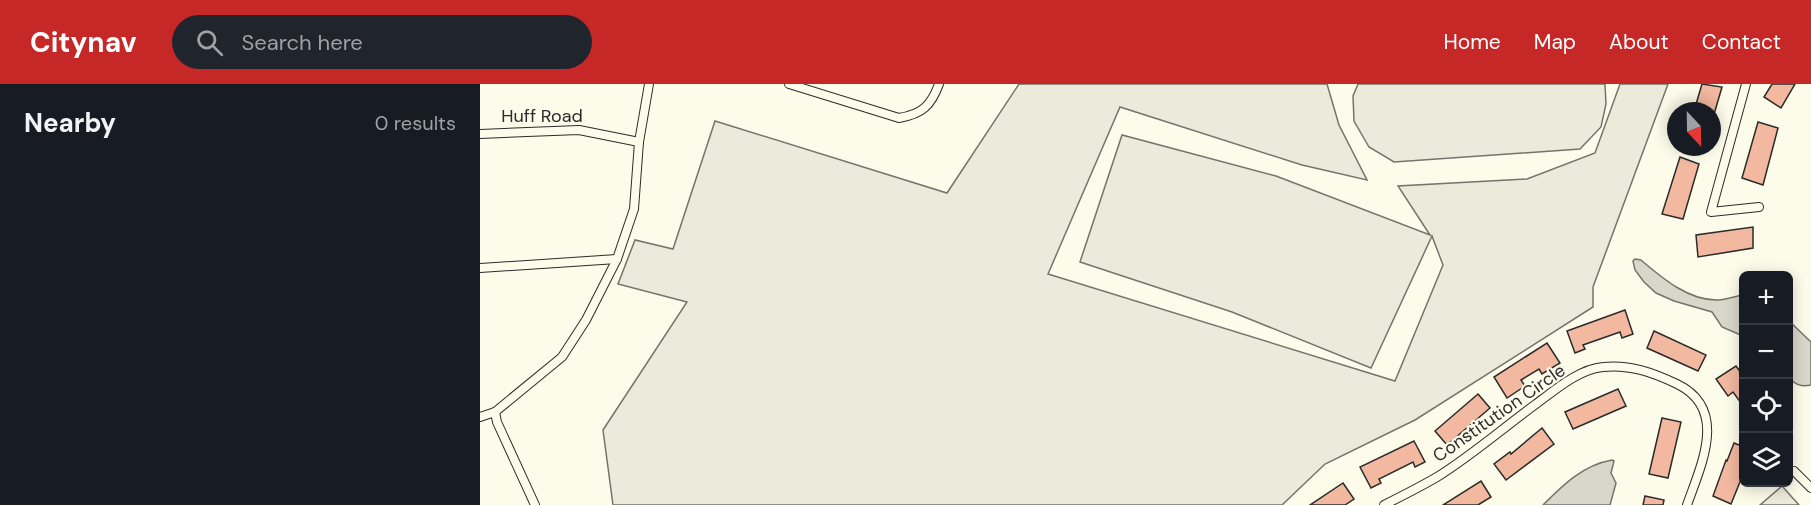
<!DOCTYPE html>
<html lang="en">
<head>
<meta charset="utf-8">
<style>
  :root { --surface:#171b24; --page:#20242c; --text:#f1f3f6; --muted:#9ea1a6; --line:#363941; --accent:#c62828 }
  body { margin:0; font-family:"DM Sans",sans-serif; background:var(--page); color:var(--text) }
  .controls { position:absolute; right:18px; bottom:18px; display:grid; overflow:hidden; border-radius:9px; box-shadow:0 3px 15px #0003 }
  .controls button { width:54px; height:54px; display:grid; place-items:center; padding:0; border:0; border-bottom:2px solid var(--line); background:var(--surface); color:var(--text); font:30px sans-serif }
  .compass { position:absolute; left:1187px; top:18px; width:54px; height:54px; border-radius:50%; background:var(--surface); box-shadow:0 3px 15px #0003; rotate:158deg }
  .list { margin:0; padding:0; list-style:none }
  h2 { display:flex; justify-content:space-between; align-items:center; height:78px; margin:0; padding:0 24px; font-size:26px }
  h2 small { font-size:20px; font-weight:400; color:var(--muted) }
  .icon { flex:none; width:33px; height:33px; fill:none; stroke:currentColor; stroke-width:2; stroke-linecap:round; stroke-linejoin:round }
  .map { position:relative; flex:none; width:1331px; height:421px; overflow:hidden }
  header { display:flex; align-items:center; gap:36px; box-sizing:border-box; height:84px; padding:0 30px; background:var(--accent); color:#fff }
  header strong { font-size:28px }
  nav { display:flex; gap:33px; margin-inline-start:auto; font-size:21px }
  .search { width:420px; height:54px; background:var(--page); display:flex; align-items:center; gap:15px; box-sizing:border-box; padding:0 21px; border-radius:33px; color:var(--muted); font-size:22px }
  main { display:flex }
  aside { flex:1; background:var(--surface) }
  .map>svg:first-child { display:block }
  .green { fill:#ecebdb; stroke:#74746e; stroke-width:1.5 }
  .water { fill:#d8d7c9; stroke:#74746e; stroke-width:1.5 }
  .building { fill:#f2b8a0; stroke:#2b2b2b; stroke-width:1.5 }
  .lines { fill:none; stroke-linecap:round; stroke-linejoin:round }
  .street-casing { stroke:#2b2b2b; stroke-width:10 }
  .street { stroke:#fdfbea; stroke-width:8 }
  .labels { text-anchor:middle; stroke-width:4.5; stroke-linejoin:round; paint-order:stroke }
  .street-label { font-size:18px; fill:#2b2b2b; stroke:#fdfbea }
</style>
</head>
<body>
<header>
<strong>Citynav</strong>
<div class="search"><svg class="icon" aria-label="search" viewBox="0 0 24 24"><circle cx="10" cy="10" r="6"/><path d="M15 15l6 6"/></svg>Search here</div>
<nav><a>Home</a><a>Map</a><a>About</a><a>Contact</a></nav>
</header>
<main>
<aside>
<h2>Nearby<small>0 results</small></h2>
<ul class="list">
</ul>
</aside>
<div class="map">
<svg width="1331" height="421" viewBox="0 0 1331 421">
  <rect width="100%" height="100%" fill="#fdfbea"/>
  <g class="green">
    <path d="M539 0H847L859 41 887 96 822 81 640 23 568 190 915 297 963 181 952 152 891 284 752 228 600 178 642 51 796 92 950 151 918 102 1047 95 1115 69 1140 0H1188L1113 203V223L935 336 845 380 802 421H133L123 346 207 218 138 200 155 156 193 165 235 37 467 109Z"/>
    <path d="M878 0H1125L1126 20 1121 43 1100 65 914 78 889 63 874 37 873 12Z"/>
    <path d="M1302 402 1319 421H1280Z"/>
  </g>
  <g class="water">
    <path d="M1155 175 1161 176C1182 194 1210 218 1240 216 1248 215 1256 212 1263 211V252L1242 243 1232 228 1194 217 1176 209 1164 198 1155 186 1153 177Z"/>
    <path d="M1308 236 1331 258V301C1321 303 1316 301 1309 294Z"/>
    <path d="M1132 376 1134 377 1131 389 1136 399 1130 421H1063C1083 401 1103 381 1132 376Z"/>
  </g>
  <g class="building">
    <path d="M1222 0 1242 3 1232 37V27H1214Z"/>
    <path d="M1292 0H1315L1301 24 1284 13Z"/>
    <path d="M1278 38 1298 44 1283 101 1262 94Z"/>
    <path d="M1200 73 1219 80 1203 135 1182 130Z"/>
    <path d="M1273 143V164L1218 173 1216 151Z"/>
    <path d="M1145 226 1153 250 1142 254 1140 248 1103 261 1105 265 1095 269 1087 247Z"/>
    <path d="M1174 247 1226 271 1218 287 1167 264Z"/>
    <path d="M1067 259 1080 279 1062 290 1059 285 1041 296 1045 302 1027 314 1014 293Z"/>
    <path d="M1256 282 1264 293V323L1253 308 1248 312 1236 295Z"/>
    <path d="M1138 305 1146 322 1093 345 1085 328Z"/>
    <path d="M998 310 1010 324 967 361 955 347Z"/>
    <path d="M1182 334 1201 338 1188 394 1169 390Z"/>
    <path d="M1062 344 1074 360 1026 396 1014 380 1030 368 1031 370Z"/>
    <path d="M934 357 945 378 935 383 933 378 899 395 901 399 891 404 880 383Z"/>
    <path d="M1254 359 1264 363V388L1251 420 1233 412 1246 376 1247 377Z"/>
    <path d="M1001 397 1011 413 998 421H963Z"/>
    <path d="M863 399 874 415 865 421H830Z"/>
    <path d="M1165 412 1184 416 1183 421H1163Z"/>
  </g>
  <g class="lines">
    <g class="street-casing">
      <g id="street">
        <path d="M309 0 419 34C442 30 451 22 459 0"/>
        <path d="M1266 0 1231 128 1279 123"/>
        <path d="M0 50 99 46 159 58"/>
        <path d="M0 184 137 175"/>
        <path d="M15 328 17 338 55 421"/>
        <path d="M0 333 15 328 82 273 106 236 137 175 154 125 159 58 169 0"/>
        <path d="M1314 387 1331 404"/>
        <path d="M904 421C922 412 940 403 957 393 991 372 1023 344 1056 320 1075 306 1099 285 1123 283 1150 280 1174 289 1197 300 1249 325 1221 381 1207 421"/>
      </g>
    </g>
    <use href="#street" class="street"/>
  </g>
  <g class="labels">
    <g class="street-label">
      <text x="62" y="38">Huff Road</text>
      <text transform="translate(1019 329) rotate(-35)" y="6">Constitution Circle</text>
    </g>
  </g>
</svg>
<div class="controls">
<button>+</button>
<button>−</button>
<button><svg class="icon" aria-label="locate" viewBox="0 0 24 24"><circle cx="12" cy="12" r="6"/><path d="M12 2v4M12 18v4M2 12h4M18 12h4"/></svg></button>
<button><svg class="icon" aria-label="layers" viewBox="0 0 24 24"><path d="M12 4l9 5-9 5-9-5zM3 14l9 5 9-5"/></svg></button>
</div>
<svg class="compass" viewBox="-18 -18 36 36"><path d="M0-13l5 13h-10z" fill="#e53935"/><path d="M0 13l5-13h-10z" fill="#9ea1a6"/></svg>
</div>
</main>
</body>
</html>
